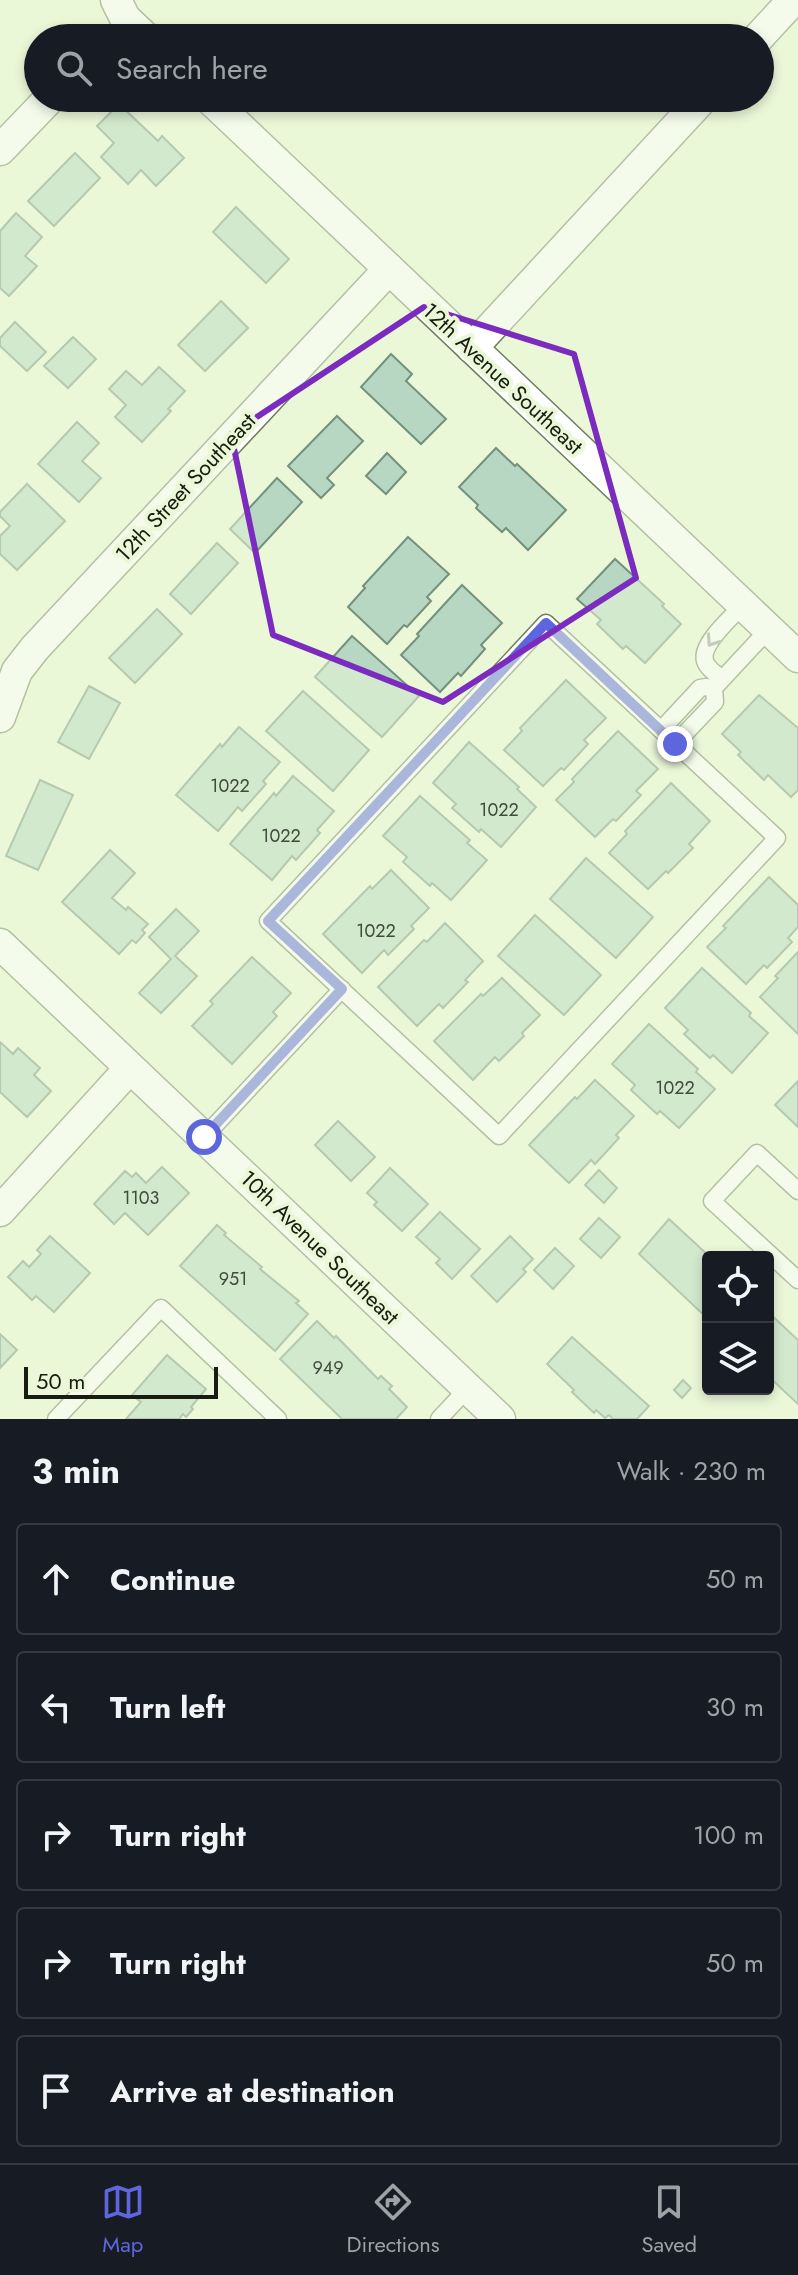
<!DOCTYPE html>
<html lang="en">
<head>
<meta charset="utf-8">
<style>
  :root { --surface:#171b24; --page:#20242c; --text:#f1f3f6; --muted:#9ea1a6; --line:#363941; --accent:#5d66dd }
  body { margin:0; font-family:Jost,sans-serif; background:var(--page); color:var(--text) }
  .controls { position:absolute; right:24px; bottom:24px; display:grid; overflow:hidden; border-radius:8px; box-shadow:0 4px 12px #0003 }
  .controls button { width:72px; height:72px; display:grid; place-items:center; padding:0; border:0; border-bottom:2px solid var(--line); background:var(--surface); color:var(--text); font:40px sans-serif }
  .scale { position:absolute; left:24px; bottom:20px; width:194px; box-sizing:border-box; padding-left:8px; border:4px solid #181c11; border-top:0; font-size:22px; line-height:28px; white-space:nowrap; color:#181c11; -webkit-text-stroke:6px #ebf8d8; paint-order:stroke }
  .stop { position:absolute; width:24px; height:24px; margin:-18px; border:6px solid #5d66dd; border-radius:50%; background:#fff }
  .stop.end { background:#5d66dd; border-color:#fff; box-shadow:0 2px 8px #0008 }
  .list { margin:0; padding:0; list-style:none }
  h2 { display:flex; justify-content:space-between; align-items:center; height:104px; margin:0; padding:0 32px; font-size:34px }
  h2 small { font-size:26px; font-weight:400; color:var(--muted) }
  .list li { display:grid; grid-template-columns:52px 1fr auto; gap:24px; align-items:center; box-sizing:border-box; height:112px; margin:0 16px 16px; padding:0 16px; border:2px solid var(--line); border-radius:8px }
  .list b { display:block; font-size:30px; white-space:nowrap }
  .list em { font-size:26px; font-style:normal; color:var(--muted) }
  .icon { flex:none; width:44px; height:44px; fill:none; stroke:currentColor; stroke-width:2; stroke-linecap:round; stroke-linejoin:round }
  .map { position:relative; flex:none; width:798px; height:1419px; overflow:hidden }
  .search { position:absolute; background:var(--surface); box-shadow:0 4px 12px #0003; left:24px; right:24px; top:24px; height:88px; display:flex; align-items:center; gap:20px; box-sizing:border-box; padding:0 28px; border-radius:44px; color:var(--muted); font-size:30px }
  .sheet { height:744px; background:var(--surface) }
  nav { display:flex; justify-content:space-around; align-items:center; box-sizing:border-box; height:112px; border-top:2px solid var(--line); background:var(--surface); font-size:22px; color:var(--muted) }
  nav a { display:grid; justify-items:center; gap:4px }
  nav .on { color:var(--accent) }
  .map>svg:first-child { display:block }
  .building { fill:#b7d7c2; stroke:#73917d; stroke-width:2 }
  .lines { fill:none; stroke-linecap:round; stroke-linejoin:round }
  .lane-casing { stroke:#717d61; stroke-width:19 }
  .street-casing { stroke:#717d61; stroke-width:33 }
  .lane { stroke:#fff; stroke-width:16 }
  .street { stroke:#fff; stroke-width:30 }
  .oneway { stroke:#979994 }
  .route { stroke:#5d66dd; stroke-width:10 }
  .marked { fill:none; stroke:#7b2cbf; stroke-width:6; stroke-linejoin:round }
  .labels { text-anchor:middle; stroke-width:8; stroke-linejoin:round; paint-order:stroke }
  .number-label { font-size:18px; fill:#404b3d }
  .street-label { font-size:22px; fill:#181c11; stroke:#ebf8d8 }
</style>
</head>
<body>
<div class="map">
<svg width="798" height="1419" viewBox="0 0 798 1419">
  <rect width="100%" height="100%" fill="#ebf8d8"/>
  <g class="building">
    <path d="M119 104 158 141 162 136 184 158 156 186 141 170 128 184 101 157 114 143 97 126Z"/>
    <path d="M75 153 100 178 54 226 28 201Z"/>
    <path d="M236 207 289 259 266 283 213 232Z"/>
    <path d="M16 213 42 237 25 256 37 266 9 296 0 288V231Z"/>
    <path d="M221 301 248 328 205 371 178 345Z"/>
    <path d="M15 322 46 352 27 371 0 346V338Z"/>
    <path d="M73 337 96 359 68 388 44 366Z"/>
    <path d="M391 354 412 374 406 381 446 419 421 444 361 387Z"/>
    <path d="M159 367 185 391 168 409 171 411 142 442 115 417 126 405 109 389 126 371 142 385Z"/>
    <path d="M337 416 363 441 327 478 334 485 321 498 288 466Z"/>
    <path d="M77 422 99 443 82 461 101 478 79 502 38 464Z"/>
    <path d="M496 448 515 466 517 464 566 510 528 550 506 528 502 532 476 508 478 505 459 487Z"/>
    <path d="M387 453 406 472 386 494 366 476Z"/>
    <path d="M277 478 302 502 255 553 230 529Z"/>
    <path d="M27 484 65 521 17 570 0 554V536L10 526 0 516V512Z"/>
    <path d="M408 537 449 574 427 597 431 601 407 627 404 625 387 644 348 607 365 588 363 586Z"/>
    <path d="M217 543 238 563 191 614 170 594Z"/>
    <path d="M615 559 664 604 662 606 681 624 645 663 626 646 623 649 597 624 601 620 577 599Z"/>
    <path d="M462 585 502 623 481 645 485 649 461 676 458 673 440 692 401 655 419 636 417 634Z"/>
    <path d="M157 609 182 634 135 683 109 658Z"/>
    <path d="M352 636 419 696 382 737 315 677Z"/>
    <path d="M566 680 606 718 584 740 588 744 564 770 561 768 543 786 504 750 522 731 520 728Z"/>
    <path d="M89 686 120 703 89 759 58 742Z"/>
    <path d="M303 691 369 750 333 791 266 731Z"/>
    <path d="M759 695 798 728V790L791 797 768 775 764 780 738 755 741 752 722 734Z"/>
    <path d="M239 727 280 762 263 781 266 784 242 811 238 807 218 831 176 795 220 744 222 747Z"/>
    <path d="M618 731 658 769 636 791 641 795 616 821 613 819 595 837 556 800 574 782 572 779Z"/>
    <path d="M469 742 519 787 517 789 536 807 501 847 481 829 479 832 452 808 456 804 433 783Z"/>
    <path d="M293 776 334 811 317 830 320 833 296 860 292 856 272 880 230 844 274 793 276 796Z"/>
    <path d="M40 780 73 795 38 870 6 856Z"/>
    <path d="M671 783 710 821 689 844 693 848 668 873 666 871 648 889 609 853 627 834 625 831Z"/>
    <path d="M420 796 470 840 467 843 487 860 451 900 432 883 430 886 403 862 407 857 383 836Z"/>
    <path d="M110 850 135 873 112 898 126 910 128 907 148 924 142 930 145 933 136 943 132 940 119 954 62 902Z"/>
    <path d="M586 858 653 917 616 958 550 899Z"/>
    <path d="M391 870 429 908 411 926 414 929 388 955 384 950 362 973 323 934 370 886 372 889Z"/>
    <path d="M769 877 798 905V927L788 938 792 942 767 968 764 965 746 984 707 947 726 928 723 926Z"/>
    <path d="M176 909 199 931 175 956 197 976 161 1013 139 993 171 959 149 937Z"/>
    <path d="M535 915 601 975 564 1015 498 956Z"/>
    <path d="M445 923 483 961 465 980 468 982 443 1008 439 1004 417 1026 378 987 424 940 427 942Z"/>
    <path d="M798 952V1034L760 997 778 978 775 976Z"/>
    <path d="M252 957 291 993 273 1012 277 1016 232 1064 192 1026 213 1004 210 1001Z"/>
    <path d="M702 968 751 1013 749 1016 768 1033 732 1073 713 1055 710 1058 684 1034 688 1030 665 1008Z"/>
    <path d="M502 978 540 1015 522 1033 524 1036 499 1061 495 1057 473 1080 434 1041 481 994 483 996Z"/>
    <path d="M649 1024 698 1069 696 1072 715 1089 679 1128 660 1111 657 1114 631 1090 635 1085 612 1064Z"/>
    <path d="M0 1042 13 1054 18 1048 40 1068 34 1075 51 1091 27 1117 0 1092Z"/>
    <path d="M595 1080 634 1116 616 1135 619 1138 595 1164 591 1160 569 1183 529 1145 575 1097 577 1099Z"/>
    <path d="M798 1081V1127L775 1105Z"/>
    <path d="M338 1121 375 1157 351 1181 315 1145Z"/>
    <path d="M162 1167 189 1193 148 1235 125 1213 114 1224 94 1204 125 1171 132 1177 136 1173 146 1183Z"/>
    <path d="M390 1168 428 1204 402 1231 374 1205 377 1202 367 1193Z"/>
    <path d="M599 1170 617 1188 604 1203 585 1185Z"/>
    <path d="M440 1212 480 1249 452 1279 436 1263 440 1259 416 1237Z"/>
    <path d="M599 1218 620 1237 601 1258 580 1239Z"/>
    <path d="M669 1219 710 1257H708V1319L639 1254Z"/>
    <path d="M217 1225 226 1233 224 1235 262 1267 260 1269 299 1301 296 1303 308 1314 275 1351 180 1266Z"/>
    <path d="M50 1236 90 1273 54 1312 36 1296 32 1300 8 1277 23 1261 29 1267 41 1254 37 1250Z"/>
    <path d="M510 1236 533 1259 523 1269 526 1272 497 1302 471 1276Z"/>
    <path d="M555 1248 574 1266 553 1289 534 1270Z"/>
    <path d="M768 1312 798 1340V1404L768 1376Z"/>
    <path d="M317 1321 334 1338 336 1336 378 1379 381 1376 392 1386 389 1389 407 1407 396 1419H342L280 1359Z"/>
    <path d="M0 1334 17 1350 0 1368Z"/>
    <path d="M572 1337 649 1406 637 1419H613L609 1415 605 1418 596 1410 594 1413 572 1392 574 1390 547 1364Z"/>
    <path d="M167 1355 206 1389 191 1407 193 1409 186 1417 183 1414 179 1419H126L141 1402 132 1395Z"/>
    <path d="M683 1380 691 1388 682 1398 674 1390Z"/>
  </g>
  <g class="lines">
    <g class="lane-casing">
      <g id="lane">
        <path d="M546 623 777 838 499 1136 268 921Z"/>
        <path d="M722 679C716 674 707 668 705 661 700 644 732 617 743 605"/>
        <path d="M661 730 700 688 706 687 714 688"/>
        <path d="M675 744 715 702 714 688 769 629"/>
        <path d="M204 1137 342 989"/>
        <path d="M798 1191 757 1153 712 1201 798 1280"/>
        <path d="M56 1419 161 1308 278 1419"/>
        <path d="M439 1419 468 1388"/>
      </g>
    </g>
    <g class="street-casing">
      <g id="street">
        <path d="M116 0 125 18 146 38"/>
        <path d="M758 38 793 0"/>
        <path d="M209 98 798 657"/>
        <path d="M0 150 50 98"/>
        <path d="M472 348 703 98"/>
        <path d="M0 717 17 671 35 648 389 269"/>
        <path d="M0 944 500 1419"/>
        <path d="M0 1211 130 1068"/>
      </g>
    </g>
    <use href="#lane" class="lane"/>
    <use href="#street" class="street"/>
  </g>
  <defs><path id="oneway-chevron" d="M-2-3.5L2.5 0L-2 3.5" fill="none" stroke-width="1.6" stroke-linecap="round" stroke-linejoin="round" transform="scale(2)"/></defs>
  <use class="oneway" href="#oneway-chevron" transform="translate(712 641) rotate(124)"/>
  <g class="lines">
    <path class="route" d="M204 1137 342 989 268 921 546 623 675 744"/>
  </g>
  <path d="M0 0H798V1419H0ZM424 307 574 354 636 578 443 702 273 635 231 434Z" fill="#ebf8d8" fill-opacity=".55" fill-rule="evenodd"/>
  <path class="marked" d="M424 307 574 354 636 578 443 702 273 635 231 434Z"/>
  <g class="labels">
    <g class="number-label">
      <text x="230" y="792">1022</text>
      <text x="499" y="816">1022</text>
      <text x="281" y="842">1022</text>
      <text x="376" y="937">1022</text>
      <text x="675" y="1094">1022</text>
      <text x="141" y="1204">1103</text>
      <text x="233" y="1285">951</text>
      <text x="328" y="1374">949</text>
    </g>
    <g class="street-label">
      <text transform="translate(503 378) rotate(43)" y="8">12th Avenue Southeast</text>
      <text transform="translate(185 487) rotate(-47)" y="8">12th Street Southeast</text>
      <text transform="translate(320 1247) rotate(44)" y="8">10th Avenue Southeast</text>
    </g>
  </g>
</svg>
<div class="controls">
<button><svg class="icon" aria-label="locate" viewBox="0 0 24 24"><circle cx="12" cy="12" r="6"/><path d="M12 2v4M12 18v4M2 12h4M18 12h4"/></svg></button>
<button><svg class="icon" aria-label="layers" viewBox="0 0 24 24"><path d="M12 4l9 5-9 5-9-5zM3 14l9 5 9-5"/></svg></button>
</div>
<div class="scale">50 m</div>
<div class="stop" style="left:204px;top:1137px"></div>
<div class="stop end" style="left:675px;top:744px"></div>
<div class="search"><svg class="icon" aria-label="search" viewBox="0 0 24 24"><circle cx="10" cy="10" r="6"/><path d="M15 15l6 6"/></svg>Search here</div>
</div>
<section class="sheet">
<h2>3 min<small>Walk · 230 m</small></h2>
<ul class="list">
<li><svg class="icon" aria-label="ahead" viewBox="0 0 24 24"><path d="M12 20V5M6 11l6-6 6 6"/></svg><div><b>Continue</b></div><em>50 m</em></li>
<li><svg class="icon" aria-label="left" viewBox="0 0 24 24"><path d="M17 20v-9H6M10 6l-5 5 5 5"/></svg><div><b>Turn left</b></div><em>30 m</em></li>
<li><svg class="icon" aria-label="right" viewBox="0 0 24 24"><path d="M7 20v-9h11M14 6l5 5-5 5"/></svg><div><b>Turn right</b></div><em>100 m</em></li>
<li><svg class="icon" aria-label="right" viewBox="0 0 24 24"><path d="M7 20v-9h11M14 6l5 5-5 5"/></svg><div><b>Turn right</b></div><em>50 m</em></li>
<li><svg class="icon" aria-label="arrive" viewBox="0 0 24 24"><path d="M6 21V4h12l-3 4 3 4H6"/></svg><div><b>Arrive at destination</b></div></li>
</ul>
</section>
<nav>
<a class="on"><svg class="icon" aria-label="map" viewBox="0 0 24 24"><path d="M3 6l6-2 6 2 6-2v14l-6 2-6-2-6 2zM9 4v14M15 6v14"/></svg>Map</a>
<a><svg class="icon" aria-label="directions" viewBox="0 0 24 24"><path d="M12 3l9 9-9 9-9-9zM9 14v-3h6M13 9l2 2-2 2"/></svg>Directions</a>
<a><svg class="icon" aria-label="saved" viewBox="0 0 24 24"><path d="M7 4h10v16l-5-4-5 4z"/></svg>Saved</a>
</nav>
</body>
</html>
